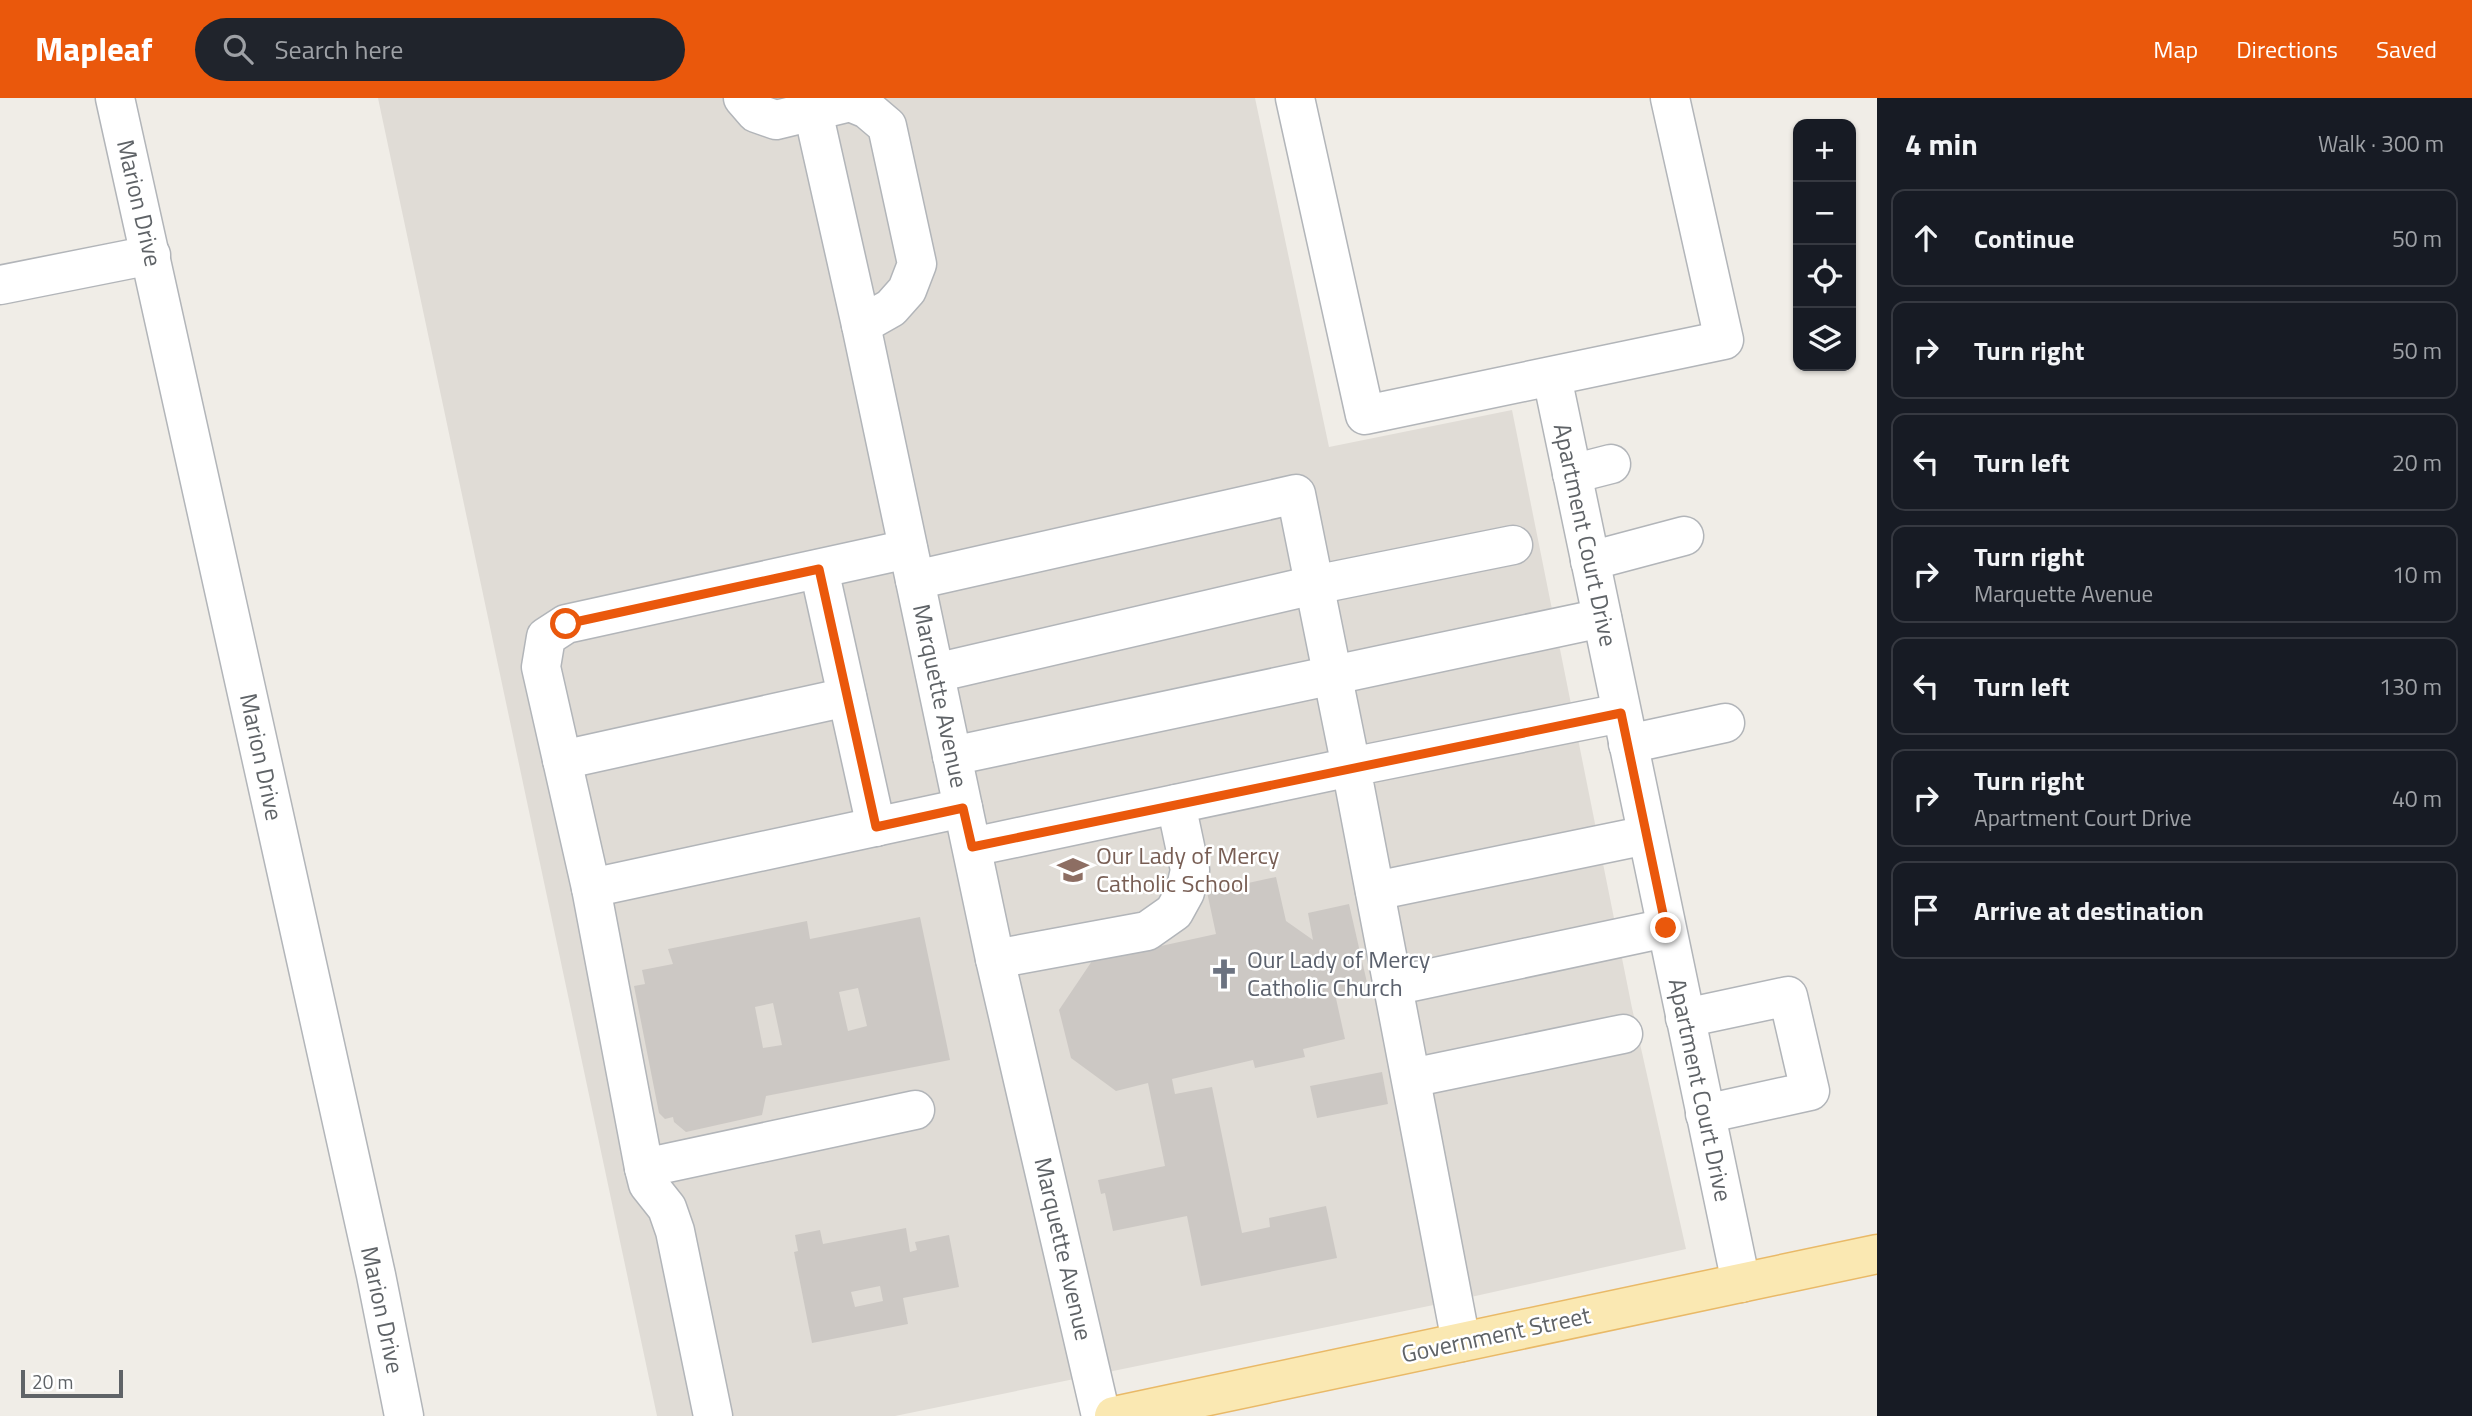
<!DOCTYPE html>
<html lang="en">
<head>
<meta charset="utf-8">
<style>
  :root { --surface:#171b24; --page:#20242c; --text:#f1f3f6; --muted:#9ea1a6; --line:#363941; --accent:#ea580c }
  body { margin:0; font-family:"Titillium Web",sans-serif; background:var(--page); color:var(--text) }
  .controls { position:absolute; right:21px; top:21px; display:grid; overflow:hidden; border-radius:14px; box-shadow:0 2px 5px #0004 }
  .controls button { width:63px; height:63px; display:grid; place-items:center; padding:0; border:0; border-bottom:2px solid var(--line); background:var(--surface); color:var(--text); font:35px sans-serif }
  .scale { position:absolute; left:21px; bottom:18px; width:102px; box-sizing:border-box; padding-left:7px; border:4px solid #5f6367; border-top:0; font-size:19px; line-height:24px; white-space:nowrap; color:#5f6367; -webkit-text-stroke:5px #fff; paint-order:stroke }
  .stop { position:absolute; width:21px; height:21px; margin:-16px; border:5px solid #ea580c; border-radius:50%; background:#fff }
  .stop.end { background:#ea580c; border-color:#fff; box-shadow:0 2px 7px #0008 }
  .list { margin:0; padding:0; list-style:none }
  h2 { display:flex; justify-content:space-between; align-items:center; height:91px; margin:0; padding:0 28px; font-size:30px }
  h2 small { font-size:23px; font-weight:400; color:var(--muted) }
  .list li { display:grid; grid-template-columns:46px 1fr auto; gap:21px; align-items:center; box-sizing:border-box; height:98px; margin:0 14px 14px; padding:0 14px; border:2px solid var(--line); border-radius:14px }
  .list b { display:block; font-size:26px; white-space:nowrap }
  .list p { margin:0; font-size:23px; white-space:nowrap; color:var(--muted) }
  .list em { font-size:23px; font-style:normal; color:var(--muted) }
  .icon { flex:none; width:38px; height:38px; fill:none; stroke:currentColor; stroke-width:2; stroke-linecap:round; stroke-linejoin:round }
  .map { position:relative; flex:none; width:1877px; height:1318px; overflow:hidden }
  header { display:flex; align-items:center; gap:42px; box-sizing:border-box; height:98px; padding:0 35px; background:var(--accent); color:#fff }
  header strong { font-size:33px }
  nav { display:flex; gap:38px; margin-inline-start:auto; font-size:24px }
  .search { width:490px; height:63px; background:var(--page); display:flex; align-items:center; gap:18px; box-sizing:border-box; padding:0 24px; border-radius:38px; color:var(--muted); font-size:26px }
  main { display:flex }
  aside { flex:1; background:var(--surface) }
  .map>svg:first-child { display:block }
  .education { fill:#e0dcd6 }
  .building { fill:#ccc8c4; fill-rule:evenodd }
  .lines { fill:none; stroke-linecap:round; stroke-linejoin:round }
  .minor-casing { stroke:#b2b5b9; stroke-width:41 }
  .major-casing { stroke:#e9b967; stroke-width:41 }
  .minor { stroke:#fff; stroke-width:38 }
  .major { stroke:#fae8b2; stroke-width:38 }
  .route { stroke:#ea580c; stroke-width:9 }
  .labels { text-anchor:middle; stroke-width:5; stroke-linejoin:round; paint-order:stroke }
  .street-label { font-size:24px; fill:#5f6367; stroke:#fff }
  .education-label { font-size:24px; fill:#785e54; stroke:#fff; text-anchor:start }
  .worship-label { font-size:24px; fill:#5b616d; stroke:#fff; text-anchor:start }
</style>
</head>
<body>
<header>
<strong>Mapleaf</strong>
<div class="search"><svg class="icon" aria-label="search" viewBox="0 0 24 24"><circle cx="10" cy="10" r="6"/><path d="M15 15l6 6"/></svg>Search here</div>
<nav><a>Map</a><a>Directions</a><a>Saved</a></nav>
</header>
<main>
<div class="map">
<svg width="1877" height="1318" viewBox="0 0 1877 1318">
  <rect width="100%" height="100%" fill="#f0ede7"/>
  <path class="education" d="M378 0H1255L1329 349 1512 312 1632 910 1686 1151 1453 1203 895 1318H657Z"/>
  <g class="building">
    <path d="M1276 779 1286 823 1313 842 1308 815 1349 806 1368 889 1335 896 1345 941 1303 951 1305 959 1255 970 1253 962 1172 981 1175 996 1212 989 1242 1135 1270 1129 1269 1120 1326 1108 1337 1160 1201 1188 1187 1118 1113 1133 1105 1095 1101 1096 1098 1082 1165 1068 1148 985 1116 993 1071 960 1059 912 1092 863 1216 836 1207 794Z"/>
    <path d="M920 819 950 962 766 998 762 1017 686 1034 674 1024 673 1019 665 1021 659 1015 634 888 645 886 642 872 673 866 668 851 807 823 810 841ZM858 890 867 928 848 933 839 894ZM773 905 782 947 763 950 755 909Z"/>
    <path d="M1382 974 1388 1006 1317 1020 1310 988Z"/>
    <path d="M906 1130 910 1154 917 1152 915 1144 949 1137 959 1189 903 1200 908 1226 812 1245 794 1154 798 1153 795 1137 820 1132 823 1146ZM880 1188 883 1203 855 1209 851 1194Z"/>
  </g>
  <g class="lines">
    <g class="minor-casing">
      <g id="minor">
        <path d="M115 0 376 1177 404 1318"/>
        <path d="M743 0 756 15 776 22 850 4 867 11 887 28 917 166 907 192 891 210 861 227"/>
        <path d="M810 0 861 227 995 861 1101 1318"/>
        <path d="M1295 0 1365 317 1724 242 1670 0"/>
        <path d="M0 187 151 157"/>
        <path d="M1552 279 1741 1185"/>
        <path d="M1572 376 1611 366"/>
        <path d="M1590 463 1684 438"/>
        <path d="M819 471 876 729"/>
        <path d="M915 482 1296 396 1351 669 972 749"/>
        <path d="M935 575 1314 487 1513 447"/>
        <path d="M1628 646 1725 625"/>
        <path d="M952 658 1602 520"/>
        <path d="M562 662 847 599"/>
        <path d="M591 790 963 710"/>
        <path d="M1375 793 1647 737"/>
        <path d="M995 861 1147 833 1174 814 1185 794 1190 772 1176 706"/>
        <path d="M1393 888 1666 830"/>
        <path d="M1685 920 1788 898 1810 993 1705 1016"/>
        <path d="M1411 980 1623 936"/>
        <path d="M644 1070 915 1012"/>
        <path d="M1461 1244 1351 669 1621 615"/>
        <path d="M713 1318 675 1133 667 1110 648 1086 644 1070 591 790 541 569 546 539 566 526 908 451"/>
      </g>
    </g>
    <g class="major-casing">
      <path id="major" d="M1114 1318 1877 1156"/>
    </g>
    <use href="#minor" class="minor"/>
    <use href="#major" class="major"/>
  </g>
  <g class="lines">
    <path class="route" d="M566 526 819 471 876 729 963 710 972 749 1621 615 1666 830"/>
  </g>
  <defs>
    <g id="school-bare" transform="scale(2.415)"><path d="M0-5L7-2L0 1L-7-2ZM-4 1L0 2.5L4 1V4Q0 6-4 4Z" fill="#8d6e63" stroke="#fff" stroke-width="2.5" paint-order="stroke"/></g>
    <g id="church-bare" transform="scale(2.415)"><path d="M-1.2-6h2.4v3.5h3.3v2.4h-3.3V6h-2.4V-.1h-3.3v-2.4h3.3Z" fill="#6b7280" stroke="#fff" stroke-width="2.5" paint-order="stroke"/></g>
  </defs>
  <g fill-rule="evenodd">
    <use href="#school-bare" x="1073" y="772"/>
    <use href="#church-bare" x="1224" y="876"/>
  </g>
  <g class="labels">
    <g class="street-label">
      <text transform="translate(139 105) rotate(77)" y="8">Marion Drive</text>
      <text transform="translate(1585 437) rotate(78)" y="8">Apartment Court Drive</text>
      <text transform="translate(940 598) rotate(78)" y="8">Marquette Avenue</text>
      <text transform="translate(261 659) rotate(78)" y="8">Marion Drive</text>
      <text transform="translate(1700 992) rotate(78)" y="8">Apartment Court Drive</text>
      <text transform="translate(1063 1151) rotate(77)" y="8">Marquette Avenue</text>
      <text transform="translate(382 1212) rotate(78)" y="8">Marion Drive</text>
      <text transform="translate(1496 1237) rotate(-12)" y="8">Government Street</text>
    </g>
    <g class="education-label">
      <text x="1096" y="766">Our Lady of Mercy<tspan x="1096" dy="28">Catholic School</tspan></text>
    </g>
    <g class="worship-label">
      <text x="1247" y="870">Our Lady of Mercy<tspan x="1247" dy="28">Catholic Church</tspan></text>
    </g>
  </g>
</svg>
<div class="controls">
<button>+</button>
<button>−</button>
<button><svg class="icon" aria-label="locate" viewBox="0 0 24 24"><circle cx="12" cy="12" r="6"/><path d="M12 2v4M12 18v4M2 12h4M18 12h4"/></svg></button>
<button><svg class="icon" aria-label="layers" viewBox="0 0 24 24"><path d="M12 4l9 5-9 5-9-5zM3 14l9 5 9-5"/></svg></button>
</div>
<div class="scale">20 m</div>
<div class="stop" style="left:566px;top:526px"></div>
<div class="stop end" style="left:1666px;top:830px"></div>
</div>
<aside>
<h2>4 min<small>Walk · 300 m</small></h2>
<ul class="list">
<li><svg class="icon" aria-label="ahead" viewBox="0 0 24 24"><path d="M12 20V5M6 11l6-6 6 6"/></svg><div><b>Continue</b></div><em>50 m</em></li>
<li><svg class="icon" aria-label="right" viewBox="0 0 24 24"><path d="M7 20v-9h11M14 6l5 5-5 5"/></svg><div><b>Turn right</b></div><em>50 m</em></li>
<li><svg class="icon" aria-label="left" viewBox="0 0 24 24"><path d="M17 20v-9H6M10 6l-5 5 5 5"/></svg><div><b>Turn left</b></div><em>20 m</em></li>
<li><svg class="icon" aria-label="right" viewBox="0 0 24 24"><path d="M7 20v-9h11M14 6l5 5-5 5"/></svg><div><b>Turn right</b><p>Marquette Avenue</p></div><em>10 m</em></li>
<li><svg class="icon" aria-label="left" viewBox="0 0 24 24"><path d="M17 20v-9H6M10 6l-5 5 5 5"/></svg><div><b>Turn left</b></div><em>130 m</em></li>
<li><svg class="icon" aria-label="right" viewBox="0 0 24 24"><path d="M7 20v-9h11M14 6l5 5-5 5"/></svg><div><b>Turn right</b><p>Apartment Court Drive</p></div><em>40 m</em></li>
<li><svg class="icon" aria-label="arrive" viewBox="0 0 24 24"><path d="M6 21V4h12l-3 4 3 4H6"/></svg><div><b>Arrive at destination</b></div></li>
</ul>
</aside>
</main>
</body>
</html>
